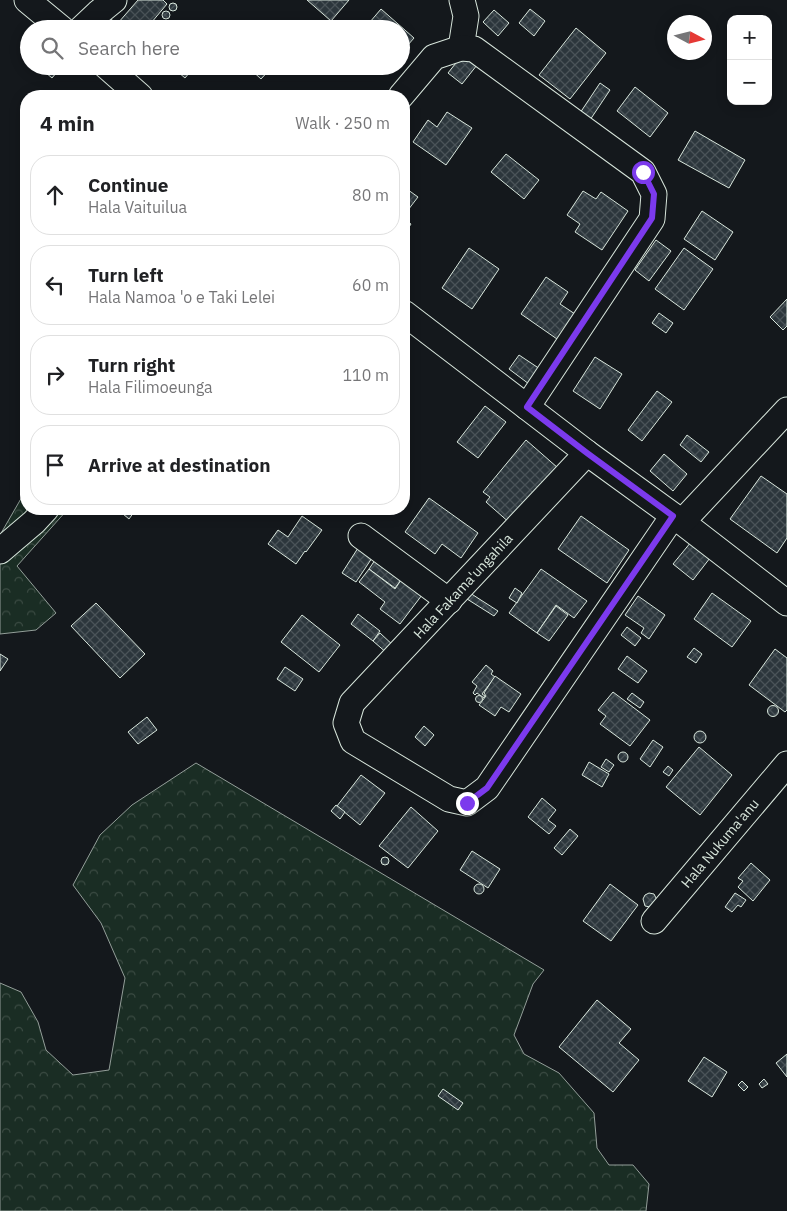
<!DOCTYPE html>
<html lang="en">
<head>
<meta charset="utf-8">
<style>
  :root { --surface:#fff; --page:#f6f6f6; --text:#202124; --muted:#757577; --line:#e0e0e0 }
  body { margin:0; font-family:"IBM Plex Sans",sans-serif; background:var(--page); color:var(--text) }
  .controls { position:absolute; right:15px; top:15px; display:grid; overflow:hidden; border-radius:10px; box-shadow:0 2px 12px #0003 }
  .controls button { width:45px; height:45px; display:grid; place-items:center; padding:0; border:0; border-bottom:1px solid var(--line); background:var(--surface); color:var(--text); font:25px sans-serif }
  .compass { position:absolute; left:667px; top:15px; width:45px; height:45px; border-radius:50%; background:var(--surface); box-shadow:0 2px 12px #0003; rotate:97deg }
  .stop { position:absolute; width:15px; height:15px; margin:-11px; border:4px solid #7c3aed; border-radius:50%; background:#fff }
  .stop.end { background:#7c3aed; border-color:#fff; box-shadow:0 1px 5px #0008 }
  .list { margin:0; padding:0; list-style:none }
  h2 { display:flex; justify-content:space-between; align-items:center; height:65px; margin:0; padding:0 20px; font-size:21px }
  h2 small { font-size:16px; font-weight:400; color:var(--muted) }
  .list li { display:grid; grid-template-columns:32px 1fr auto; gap:15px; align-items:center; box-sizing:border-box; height:80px; margin:0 10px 10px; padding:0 10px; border:1px solid var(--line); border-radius:20px }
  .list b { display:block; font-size:19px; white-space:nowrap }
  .list p { margin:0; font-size:16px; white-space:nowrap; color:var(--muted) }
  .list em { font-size:16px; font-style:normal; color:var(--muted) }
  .icon { flex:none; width:28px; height:28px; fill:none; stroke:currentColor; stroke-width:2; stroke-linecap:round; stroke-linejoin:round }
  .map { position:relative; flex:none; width:787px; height:1211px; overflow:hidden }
  .search { position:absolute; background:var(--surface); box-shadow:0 2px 12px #0003; left:20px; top:20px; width:390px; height:55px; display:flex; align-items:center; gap:12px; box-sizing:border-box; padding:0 18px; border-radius:28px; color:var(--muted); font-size:19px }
  .panel { position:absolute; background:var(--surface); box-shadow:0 2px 12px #0003; left:20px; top:90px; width:390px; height:425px; border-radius:20px }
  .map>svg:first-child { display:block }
  .forest { fill:url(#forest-crowns); stroke:#939e99 }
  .building { fill:url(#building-cross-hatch); stroke:#d8e6dc }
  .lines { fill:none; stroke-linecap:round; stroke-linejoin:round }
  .minor-casing { stroke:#d8e6dc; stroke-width:27 }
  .minor { stroke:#14181c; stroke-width:25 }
  .route { stroke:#7c3aed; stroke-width:6 }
  .labels { text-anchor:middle; stroke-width:4; stroke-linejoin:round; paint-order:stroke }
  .street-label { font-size:14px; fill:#d8e6dc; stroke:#14181c }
</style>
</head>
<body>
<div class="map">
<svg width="787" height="1211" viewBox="0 0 787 1211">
  <defs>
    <pattern id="forest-crowns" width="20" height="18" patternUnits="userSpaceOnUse" patternTransform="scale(1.25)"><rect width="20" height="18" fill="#1a2d24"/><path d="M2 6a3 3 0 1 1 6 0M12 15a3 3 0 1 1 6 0" fill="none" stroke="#3b4b43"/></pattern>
    <pattern id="building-cross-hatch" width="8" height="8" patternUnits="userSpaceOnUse" patternTransform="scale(1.25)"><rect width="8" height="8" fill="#2c363c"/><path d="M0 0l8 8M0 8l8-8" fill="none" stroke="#4a5358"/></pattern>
  </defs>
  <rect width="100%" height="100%" fill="#14181c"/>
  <g class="forest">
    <path d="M26 490V509H68L17 566 56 613 36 630 0 634V535Z"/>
    <path d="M196 763 544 970 533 984 514 1035 524 1054 559 1073 594 1113 597 1148 609 1165H633L649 1184 646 1211H0V983L21 992 38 1022 46 1050 73 1075 109 1070 125 978 101 923 73 885 100 835 132 805Z"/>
  </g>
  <g class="building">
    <path d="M138 0H163L167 4 146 29H125L118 23Z"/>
    <path d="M307 0H349L331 21Z"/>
    <circle cx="173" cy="7" r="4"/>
    <path d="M381 9 414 38 401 53V29H364Z"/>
    <path d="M530 9 545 21 534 36 519 23Z"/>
    <path d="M494 10 509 23 498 36 483 22Z"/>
    <circle cx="166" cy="15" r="4"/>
    <path d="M110 18 122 29H101Z"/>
    <path d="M187 21 196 29H181Z"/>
    <path d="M576 28 606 53 570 99 539 75Z"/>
    <path d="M463 54 477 65 462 84 448 73Z"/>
    <path d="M38 66H62L52 78Z"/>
    <path d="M171 66H195L185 78Z"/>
    <path d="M247 66H273L261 79Z"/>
    <path d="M600 83 610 90 588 123 578 116Z"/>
    <path d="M635 87 668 113 650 137 617 111Z"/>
    <path d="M447 112 472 128 446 165 413 142 428 120 437 127Z"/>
    <path d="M695 131 745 160 729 188 678 160Z"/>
    <path d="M506 154 539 180 524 199 491 172Z"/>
    <path d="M404 187 418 197 408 210 404 207Z"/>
    <path d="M583 191 596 199 601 192 628 211 602 250 575 232 580 224 567 215Z"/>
    <path d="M702 211 733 232 715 260 684 239Z"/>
    <path d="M404 219 411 224 404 235Z"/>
    <path d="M656 240 671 251 649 281 635 270Z"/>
    <path d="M469 248 499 269 472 309 442 288Z"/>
    <path d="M684 248 713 269 684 310 655 289Z"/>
    <path d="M546 277 568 292 560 304 575 314 557 339 521 314Z"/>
    <path d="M787 299V326L783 330 770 317Z"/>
    <path d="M659 313 673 323 666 333 652 323Z"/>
    <path d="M519 355 540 369 529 384 509 369Z"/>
    <path d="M595 357 622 374 600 409 573 391Z"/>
    <path d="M657 391 672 402 642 441 628 430Z"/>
    <path d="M485 406 506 422 478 458 457 442Z"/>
    <path d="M687 435 709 452 701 462 680 445Z"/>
    <path d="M526 440 558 468 511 524 486 502 490 497 483 492Z"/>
    <path d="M664 454 687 474 673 491 650 471Z"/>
    <path d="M761 476 787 494V538L777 553 730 519Z"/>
    <path d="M429 498 478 533 461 558 442 544 435 554 405 532Z"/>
    <path d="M117 509H129L134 512 129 519Z"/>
    <path d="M302 516 322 530 306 552 305 551 296 564 268 544 278 530 288 537Z"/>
    <path d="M581 516 629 550 607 583 558 549Z"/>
    <path d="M691 542 710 558 693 580 673 564Z"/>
    <path d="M358 548 372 558 356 582 342 573Z"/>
    <path d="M375 560 401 580 395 588 369 569Z"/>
    <path d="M369 569 395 589 401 580 422 595 400 624 380 609 385 602 359 582Z"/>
    <path d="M541 569 587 601 574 618 556 605 537 633 509 613Z"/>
    <path d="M515 588 522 593 517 603 509 598Z"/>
    <path d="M470 593 498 611 494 616 467 599Z"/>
    <path d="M712 593 751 621 732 647 694 619Z"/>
    <path d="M638 596 665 615 649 639 641 633 644 628 625 615Z"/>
    <path d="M96 603 145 654 120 678 71 626Z"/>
    <path d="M556 606 568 615 549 641 537 633Z"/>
    <path d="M358 614 380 631 373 641 351 624Z"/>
    <path d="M302 615 340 645 319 672 281 642Z"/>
    <path d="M627 627 641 638 635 646 621 635Z"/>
    <path d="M380 633 395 647 388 654 373 641Z"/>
    <path d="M694 648 702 654 696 663 687 657Z"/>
    <path d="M775 649 787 658V710L785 712 749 685Z"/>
    <path d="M0 654 8 659 0 671Z"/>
    <path d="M627 656 647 671 638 683 618 669Z"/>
    <path d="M486 665 493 671 491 674 495 677 482 694 485 696 484 698 477 693 475 695 473 693 477 686 472 682Z"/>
    <path d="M285 667 303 679 295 691 277 679Z"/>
    <path d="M495 676 521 694 509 712 501 707 495 716 479 705 486 696 484 693Z"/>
    <path d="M613 692 650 720 630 746 600 724 606 716 598 710Z"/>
    <path d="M632 693 644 702 640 708 627 699Z"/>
    <circle cx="479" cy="699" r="3.5"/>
    <circle cx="773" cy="711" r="5.5"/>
    <path d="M147 717 157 730 138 744 128 732Z"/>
    <path d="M424 726 434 735 425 746 415 737Z"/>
    <circle cx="700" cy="737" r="6"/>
    <path d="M653 740 663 747 650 767 640 759Z"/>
    <path d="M699 747 732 775 700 815 666 787Z"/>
    <circle cx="623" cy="757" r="5"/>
    <path d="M606 759 614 765 609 772 601 767Z"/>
    <path d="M589 762 609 774 602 787 582 775Z"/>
    <path d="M668 766 673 770 669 776 663 772Z"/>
    <path d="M361 775 385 793 360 825 337 806Z"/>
    <path d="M542 798 556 810 548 820 556 826 549 834 528 817Z"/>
    <path d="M336 805 345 812 340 819 331 811Z"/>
    <path d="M411 807 438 831 408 868 379 846Z"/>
    <path d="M570 829 578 836 562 855 554 848Z"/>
    <path d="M472 851 500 869 488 888 460 870Z"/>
    <circle cx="385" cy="861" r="4"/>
    <path d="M751 863 770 880 753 901 738 887 743 881 738 878Z"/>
    <circle cx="479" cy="889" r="5"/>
    <path d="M610 884 638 905 611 941 583 921Z"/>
    <path d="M649 893 654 894 657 900 650 907 645 906 643 899 645 895Z"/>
    <path d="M735 893 746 900 741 907 738 905 732 912 725 907Z"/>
    <path d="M597 1000 631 1029 619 1043 639 1060 613 1092 559 1047Z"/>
    <path d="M787 1054V1077L776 1063Z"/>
    <path d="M704 1057 727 1072 712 1097 688 1081Z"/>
    <path d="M764 1079 768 1084 762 1088 759 1084Z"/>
    <path d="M742 1081 748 1087 744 1091 738 1085Z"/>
    <path d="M443 1089 463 1103 458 1110 438 1096Z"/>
  </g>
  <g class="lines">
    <g class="minor-casing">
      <g id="minor">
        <path d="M27 0 62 29"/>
        <path d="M81 29 98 13 114 0"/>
        <path d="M461 48 466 16 462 0"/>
        <path d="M106 66 140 96"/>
        <path d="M401 96 434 57 461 48 474 49 643 172 654 194 652 219 527 407"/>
        <path d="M404 313 587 453 682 522 787 603"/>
        <path d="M587 453 352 703 346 723 353 741 449 799 467 803 487 788 673 516"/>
        <path d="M682 522 787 410"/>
        <path d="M361 536 449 601"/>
        <path d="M0 551 34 522 46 509"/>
        <path id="s1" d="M654 921 787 764"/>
      </g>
    </g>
    <use href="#minor" class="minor"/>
  </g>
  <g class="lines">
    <path class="route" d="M467 803 487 788 673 516 587 453 527 407 652 218 654 194 643 172"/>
  </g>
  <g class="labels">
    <g class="street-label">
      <text transform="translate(463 586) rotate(-47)" y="5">Hala Fakama'ungahila</text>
      <text dy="5" stroke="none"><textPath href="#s1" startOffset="102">Hala Nukuma'anu</textPath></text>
    </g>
  </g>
</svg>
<div class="controls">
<button>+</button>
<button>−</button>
</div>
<svg class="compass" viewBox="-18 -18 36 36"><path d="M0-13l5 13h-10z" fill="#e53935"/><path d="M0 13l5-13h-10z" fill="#757577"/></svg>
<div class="stop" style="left:643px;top:172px"></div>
<div class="stop end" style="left:467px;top:803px"></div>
<div class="search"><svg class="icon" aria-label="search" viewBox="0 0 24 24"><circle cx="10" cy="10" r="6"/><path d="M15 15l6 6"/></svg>Search here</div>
<section class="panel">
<h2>4 min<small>Walk · 250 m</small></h2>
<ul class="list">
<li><svg class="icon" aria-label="ahead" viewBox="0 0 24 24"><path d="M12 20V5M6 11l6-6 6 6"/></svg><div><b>Continue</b><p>Hala Vaituilua</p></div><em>80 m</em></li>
<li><svg class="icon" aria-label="left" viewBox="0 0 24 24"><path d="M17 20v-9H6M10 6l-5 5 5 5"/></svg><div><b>Turn left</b><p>Hala Namoa 'o e Taki Lelei</p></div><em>60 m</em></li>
<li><svg class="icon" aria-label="right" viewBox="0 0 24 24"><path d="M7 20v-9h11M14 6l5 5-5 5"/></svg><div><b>Turn right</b><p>Hala Filimoeunga</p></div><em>110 m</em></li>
<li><svg class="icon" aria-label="arrive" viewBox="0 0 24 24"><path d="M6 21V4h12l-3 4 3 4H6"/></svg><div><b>Arrive at destination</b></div></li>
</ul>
</section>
</div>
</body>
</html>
